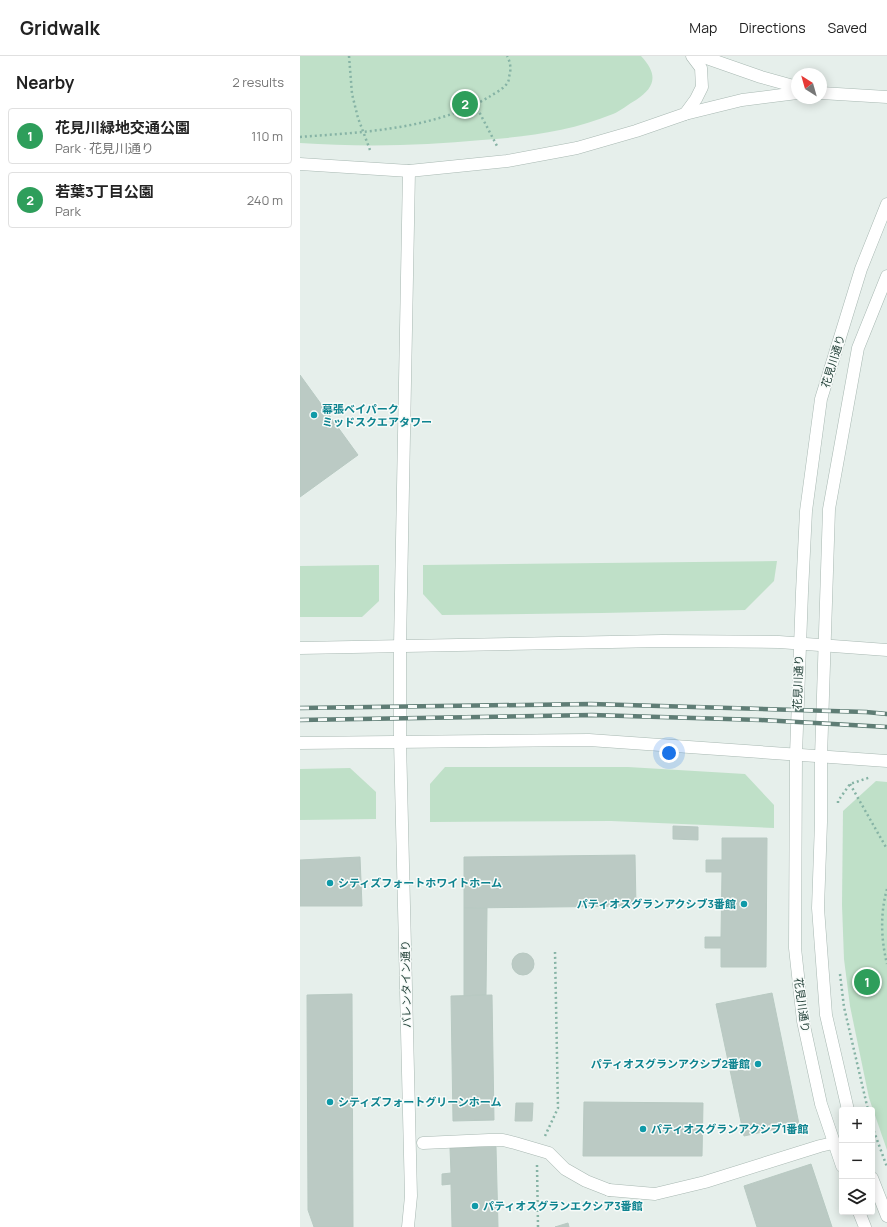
<!DOCTYPE html>
<html lang="en">
<head>
<meta charset="utf-8">
<style>
  :root { --surface:#fff; --page:#f2f2f2; --text:#222; --muted:#767676; --line:#e0e0e0; --accent:#7c3aed }
  body { margin:0; font-family:Manrope,"Noto Sans JP",sans-serif; background:var(--page); color:var(--text) }
  .controls { position:absolute; right:12px; bottom:12px; display:grid; overflow:hidden; border-radius:4px; box-shadow:0 2px 10px #0003 }
  .controls button { width:36px; height:36px; display:grid; place-items:center; padding:0; border:0; border-bottom:1px solid var(--line); background:var(--surface); color:var(--text); font:20px sans-serif }
  .compass { position:absolute; left:491px; top:12px; width:36px; height:36px; border-radius:50%; background:var(--surface); box-shadow:0 2px 10px #0003; rotate:323deg }
  .you { position:absolute; left:369px; top:697px; width:14px; height:14px; margin:-10px; border:3px solid #fff; border-radius:50%; background:#1a73e8; box-shadow:0 0 0 6px #1a73e833 }
  .badge { display:grid; place-items:center; width:26px; height:26px; border-radius:50%; background:var(--accent); color:#fff; font-size:13px; font-weight:700 }
  .pin { position:absolute; translate:-50% -50%; border:2px solid #fff; box-shadow:0 1px 4px #0006 }
  .list { margin:0; padding:0; list-style:none }
  h2 { display:flex; justify-content:space-between; align-items:center; height:52px; margin:0; padding:0 16px; font-size:17px }
  h2 small { font-size:13px; font-weight:400; color:var(--muted) }
  .list li { display:grid; grid-template-columns:26px 1fr auto; gap:12px; align-items:center; box-sizing:border-box; height:56px; margin:0 8px 8px; padding:0 8px; border:1px solid var(--line); border-radius:4px }
  .list b { display:block; font-size:15px; white-space:nowrap }
  .list p { margin:0; font-size:13px; white-space:nowrap; color:var(--muted) }
  .list em { font-size:13px; font-style:normal; color:var(--muted) }
  .icon { flex:none; width:22px; height:22px; fill:none; stroke:currentColor; stroke-width:2; stroke-linecap:round; stroke-linejoin:round }
  .map { position:relative; flex:none; width:587px; height:1171px; overflow:hidden }
  header { display:flex; align-items:center; gap:24px; box-sizing:border-box; height:56px; padding:0 20px; background:var(--surface); border-bottom:1px solid var(--line) }
  header strong { font-size:19px }
  nav { display:flex; gap:22px; margin-inline-start:auto; font-size:14px }
  main { display:flex }
  aside { flex:1; background:var(--surface) }
  .map>svg:first-child { display:block }
  .green { fill:#bfe0c8 }
  .building { fill:#bbcac4; stroke:#b8c9c2 }
  .lines { fill:none; stroke-linecap:round; stroke-linejoin:round }
  .pedestrian-casing { stroke:#a8b8b2; stroke-width:13 }
  .minor-casing { stroke:#a8b8b2; stroke-width:13 }
  .tertiary-casing { stroke:#a8b8b2; stroke-width:13 }
  .path { stroke:#86b3a5; stroke-width:2.5; stroke-dasharray:2 3; stroke-linecap:butt }
  .pedestrian { stroke:#fff; stroke-width:12 }
  .minor { stroke:#fff; stroke-width:12 }
  .tertiary { stroke:#fff; stroke-width:12 }
  .rail-casing { stroke:#5f7d75; stroke-width:4.5 }
  .rail { stroke:#f7fbf9; stroke-width:3; stroke-dasharray:9; stroke-linecap:butt }
  .culture-dot { fill:#0f9aa8; stroke:#f7fbf9; stroke-width:1.5 }
  .labels { text-anchor:middle; stroke-width:3; stroke-linejoin:round; paint-order:stroke }
  .street-label { font-size:11px; fill:#24423a; stroke:#f7fbf9 }
  .culture-label { font-size:11px; font-weight:bold; fill:#0d838f; stroke:#f7fbf9; text-anchor:start }
</style>
</head>
<body>
<header>
<strong>Gridwalk</strong>
<nav><a>Map</a><a>Directions</a><a>Saved</a></nav>
</header>
<main>
<aside>
<h2>Nearby<small>2 results</small></h2>
<ul class="list">
<li><span class="badge" style="background:#2e9e5b">1</span><div><b>花見川緑地交通公園</b><p>Park · 花見川通り</p></div><em>110 m</em></li>
<li><span class="badge" style="background:#2e9e5b">2</span><div><b>若葉3丁目公園</b><p>Park</p></div><em>240 m</em></li>
</ul>
</aside>
<div class="map">
<svg width="587" height="1171" viewBox="0 0 587 1171">
  <rect width="100%" height="100%" fill="#e6efeb"/>
  <g class="green">
    <path d="M0 0H341C358 18 356 31 336 44 328 48 321 55 313 58 271 75 227 81 182 84 122 90 60 91 0 87Z"/>
    <path d="M477 505 474 525 445 554 302 557 142 559 123 538V509Z"/>
    <path d="M79 509V545L62 561H0V510Z"/>
    <path d="M145 711H328L445 718 474 749V772L311 765 130 766V728Z"/>
    <path d="M50 712 76 736V763L0 764V713Z"/>
    <path d="M576 725 587 726V1094L569 1042 550 950 544 903 542 849 543 755Z"/>
  </g>
  <g class="building">
    <path d="M0 319 58 399 0 441Z"/>
    <path d="M373 770 398 771V784L373 783Z"/>
    <path d="M422 782H467L466 911H421V892H405V881H421L422 816H406V804H422Z"/>
    <path d="M335 799 336 850 164 852V801Z"/>
    <path d="M60 801 62 850H0V804Z"/>
    <path d="M164 852H187L186 939 164 940Z"/>
    <circle cx="223" cy="908" r="11"/>
    <path d="M472 937 499 1068 444 1080 416 948Z"/>
    <path d="M52 938 53 1171H14L8 1154 7 939Z"/>
    <path d="M192 939 194 1064 153 1065 151 940Z"/>
    <path d="M284 1046 403 1047 402 1100H283Z"/>
    <path d="M216 1047H233L232 1065H215Z"/>
    <path d="M196 1091 198 1171H152L151 1128 142 1129V1118L151 1117 150 1092Z"/>
    <path d="M511 1108 532 1171H457L444 1130Z"/>
    <path d="M268 1167 269 1171H255Z"/>
  </g>
  <g class="lines">
    <g class="pedestrian-casing">
      <path id="pedestrian" d="M123 1087 189 1084H203L215 1087 249 1097 265 1113 286 1125 309 1134"/>
    </g>
    <g class="minor-casing">
      <path id="minor" d="M309 1134 355 1138 405 1126 520 1090 533 1087"/>
    </g>
    <g class="tertiary-casing">
      <g id="tertiary">
        <path d="M401 0 461 21 497 31"/>
        <path d="M521 37 587 41"/>
        <path d="M385 58 396 43 402 31 401 12 392 0"/>
        <path d="M0 108 109 115 207 105 277 92 336 75 385 58 442 44 497 37"/>
        <path d="M0 592 362 585 479 586 587 594"/>
        <path d="M0 687 289 684 587 705"/>
        <path d="M548 1054 526 959 518 852 521 766V701L529 453 558 292 587 220"/>
        <path d="M542 1110 521 1048 503 965 495 892 496 698 502 536 506 455 521 343 561 213 587 148"/>
        <path d="M572 1122 587 1160"/>
        <path d="M559 1156 565 1171"/>
        <path d="M108 1171 111 1140 100 685V590L109 115"/>
      </g>
    </g>
    <g class="path">
      <path d="M49 0 52 38 58 62 70 94"/>
      <path d="M175 48 197 90"/>
      <path d="M0 81C63 76 132 74 189 41 195 37 204 33 208 26 209 24 209 20 210 17 211 11 210 5 207 0"/>
      <path d="M550 728 587 793"/>
      <path d="M538 747V745L550 728 571 721"/>
      <path d="M587 833C580 858 581 883 587 908"/>
      <path d="M540 918 544 951 568 1054"/>
      <path d="M572 1070 587 1111"/>
      <path d="M245 1080 258 1052 255 895"/>
      <path d="M237 1109 238 1171"/>
    </g>
    <use href="#pedestrian" class="pedestrian"/>
    <use href="#minor" class="minor"/>
    <use href="#tertiary" class="tertiary"/>
    <g class="rail-casing">
      <g id="rail">
        <path d="M0 652 291 648 566 656 587 658"/>
        <path d="M0 664 292 659 461 664 587 671"/>
      </g>
    </g>
    <use href="#rail" class="rail"/>
  </g>
  <g class="culture-dot">
    <circle cx="14" cy="359" r="4"/>
    <circle cx="30" cy="827" r="4"/>
    <circle cx="444" cy="848" r="4"/>
    <circle cx="458" cy="1008" r="4"/>
    <circle cx="30" cy="1046" r="4"/>
    <circle cx="343" cy="1073" r="4"/>
    <circle cx="175" cy="1150" r="4"/>
  </g>
  <g class="labels">
    <g class="street-label">
      <text transform="translate(533 305) rotate(-73)" y="4">花見川通り</text>
      <text transform="translate(498 626) rotate(-88)" y="4">花見川通り</text>
      <text transform="translate(106 928) rotate(-91)" y="4">バレンタイン通り</text>
      <text transform="translate(502 949) rotate(82)" y="4">花見川通り</text>
    </g>
    <g class="culture-label">
      <text x="22" y="357">幕張ベイパーク<tspan x="22" dy="13">ミッドスクエアタワー</tspan></text>
      <text x="38" y="831">シティズフォートホワイトホーム</text>
      <text x="436" y="852" text-anchor="end">パティオスグランアクシブ3番館</text>
      <text x="450" y="1012" text-anchor="end">パティオスグランアクシブ2番館</text>
      <text x="38" y="1050">シティズフォートグリーンホーム</text>
      <text x="351" y="1077">パティオスグランアクシブ1番館</text>
      <text x="183" y="1154">パティオスグランエクシア3番館</text>
    </g>
  </g>
</svg>
<div class="controls">
<button>+</button>
<button>−</button>
<button><svg class="icon" aria-label="layers" viewBox="0 0 24 24"><path d="M12 4l9 5-9 5-9-5zM3 14l9 5 9-5"/></svg></button>
</div>
<svg class="compass" viewBox="-18 -18 36 36"><path d="M0-13l5 13h-10z" fill="#e53935"/><path d="M0 13l5-13h-10z" fill="#767676"/></svg>
<div class="you"></div>
<div class="pin badge" style="left:567px;top:926px;background:#2e9e5b">1</div>
<div class="pin badge" style="left:165px;top:48px;background:#2e9e5b">2</div>
</div>
</main>
</body>
</html>
